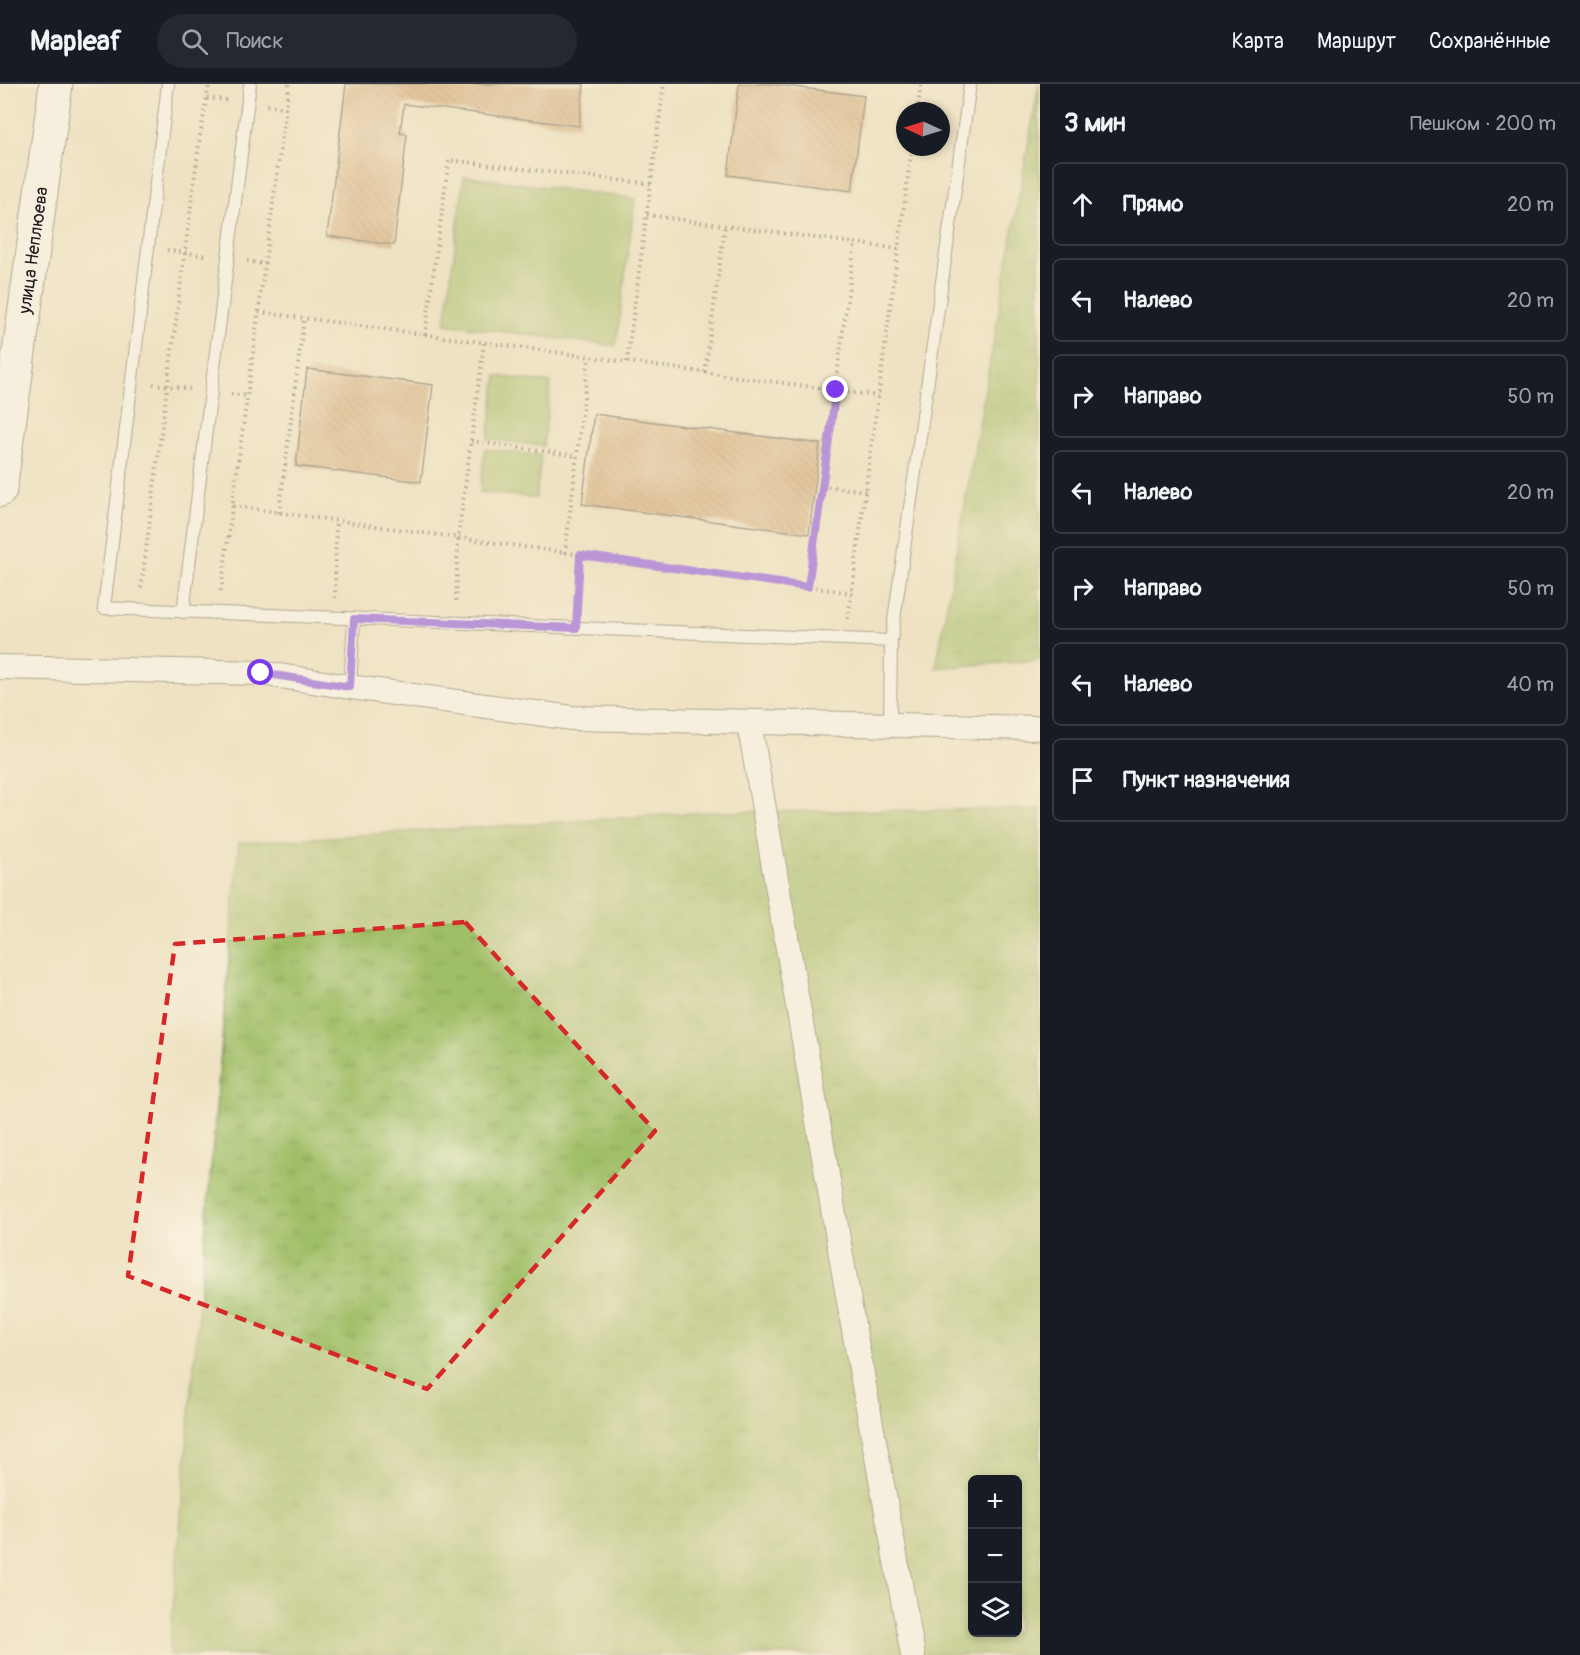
<!DOCTYPE html>
<html lang="ru">
<head>
<meta charset="utf-8">
<style>
  :root { --surface:#171b24; --page:#242831; --text:#f1f3f6; --muted:#9ea1a6; --line:#363941 }
  body { margin:0; font-family:Pangolin,sans-serif; background:var(--page); color:var(--text) }
  .controls { position:absolute; right:18px; bottom:18px; display:grid; overflow:hidden; border-radius:9px; box-shadow:0 3px 9px #0003 }
  .controls button { width:54px; height:54px; display:grid; place-items:center; padding:0; border:0; border-bottom:2px solid var(--line); background:var(--surface); color:var(--text); font:30px sans-serif }
  .compass { position:absolute; left:896px; top:18px; width:54px; height:54px; border-radius:50%; background:var(--surface); box-shadow:0 3px 9px #0003; rotate:274deg }
  .stop { position:absolute; width:18px; height:18px; margin:-14px; border:4px solid #7c3aed; border-radius:50%; background:#fff }
  .stop.end { background:#7c3aed; border-color:#fff; box-shadow:0 2px 6px #0008 }
  .list { margin:0; padding:0; list-style:none }
  h2 { display:flex; justify-content:space-between; align-items:center; height:78px; margin:0; padding:0 24px; font-size:26px }
  h2 small { font-size:20px; font-weight:400; color:var(--muted) }
  .list li { display:grid; grid-template-columns:39px 1fr auto; gap:18px; align-items:center; box-sizing:border-box; height:84px; margin:0 12px 12px; padding:0 12px; border:2px solid var(--line); border-radius:9px }
  .list b { display:block; font-size:22px; white-space:nowrap }
  .list em { font-size:20px; font-style:normal; color:var(--muted) }
  .icon { flex:none; width:33px; height:33px; fill:none; stroke:currentColor; stroke-width:2; stroke-linecap:round; stroke-linejoin:round }
  .map { position:relative; flex:none; width:1040px; height:1571px; overflow:hidden }
  header { display:flex; align-items:center; gap:36px; box-sizing:border-box; height:84px; padding:0 30px; background:var(--surface); border-bottom:2px solid var(--line) }
  header strong { font-size:28px }
  nav { display:flex; gap:33px; margin-inline-start:auto; font-size:21px }
  .search { width:420px; height:54px; background:var(--page); display:flex; align-items:center; gap:15px; box-sizing:border-box; padding:0 21px; border-radius:33px; color:var(--muted); font-size:22px }
  main { display:flex }
  aside { flex:1; background:var(--surface) }
  .map>svg:first-child { display:block }
  .grass { fill:url(#grass-tufts); stroke:#5e6d41; stroke-width:1.5; fill-rule:evenodd }
  .park { fill:#a0be66; stroke:#5e6d41; stroke-width:1.5 }
  .building { fill:url(#building-back-hatch) }
  .lines { fill:none; stroke-linecap:round; stroke-linejoin:round }
  .lane-casing { stroke:#666156; stroke-width:14 }
  .street-casing { stroke:#666156; stroke-width:26 }
  .secondary-casing { stroke:#666156; stroke-width:35 }
  .path { stroke:#666156; stroke-width:4; stroke-dasharray:1.5 4.5; stroke-linecap:butt }
  .lane { stroke:#fff; stroke-width:12 }
  .street { stroke:#fff; stroke-width:24 }
  .secondary { stroke:#fff; stroke-width:33 }
  .route { stroke:#7c3aed; stroke-width:8 }
  .marked { fill:none; stroke:#d62828; stroke-width:4.5; stroke-dasharray:12 8; stroke-linejoin:round }
  .labels { text-anchor:middle; stroke-width:5; stroke-linejoin:round; paint-order:stroke }
  .street-label { font-size:18px; fill:#1c1c1c; stroke:#fcf5e5 }
</style>
</head>
<body>
<header>
<strong>Mapleaf</strong>
<div class="search"><svg class="icon" aria-label="search" viewBox="0 0 24 24"><circle cx="10" cy="10" r="6"/><path d="M15 15l6 6"/></svg>Поиск</div>
<nav><a>Карта</a><a>Маршрут</a><a>Сохранённые</a></nav>
</header>
<main>
<div class="map">
<svg width="1040" height="1571" viewBox="0 0 1040 1571">
  <defs>
    <pattern id="grass-tufts" width="24" height="20" patternUnits="userSpaceOnUse" patternTransform="scale(1.5)"><rect width="24" height="20" fill="#a0be66"/><path d="M3 7l-1-3M5 7V3M7 7l1-3M15 17l-1-3M17 17v-4M19 17l1-3" fill="none" stroke="#89a358"/></pattern>
    <pattern id="building-back-hatch" width="6" height="6" patternUnits="userSpaceOnUse" patternTransform="scale(1.5)"><rect width="6" height="6" fill="#d4a26d"/><path d="M-1 5l2 2M0 0l6 6M5-1l2 2" fill="none" stroke="#ab8359"/></pattern>
  </defs>
  <rect width="100%" height="100%" fill="#fcf5e5"/>
  <filter id="ink" filterUnits="userSpaceOnUse"><feTurbulence type="fractalNoise" baseFrequency=".0167" numOctaves="2"/><feDisplacementMap in="SourceGraphic" scale="12" xChannelSelector="R" yChannelSelector="G"/><feConvolveMatrix kernelMatrix="1 2 1 2 8 2 1 2 1" color-interpolation-filters="sRGB"/></filter>
  <filter id="wash" filterUnits="userSpaceOnUse"><feTurbulence type="fractalNoise" baseFrequency=".008" numOctaves="4" result="noise"/><feDisplacementMap in="SourceGraphic" scale="24" xChannelSelector="R" yChannelSelector="G"/><feGaussianBlur stdDeviation="1.35" result="paint"/><feColorMatrix in="noise" values="0 0 0 0 0 0 0 0 0 0 0 0 0 0 0 0 0 1.4 0 .05"/><feComposite in="paint" operator="in"/></filter>
  <g filter="url(#wash)">
    <rect width="100%" height="100%" fill="#efe2c3"/>
    <g class="grass">
      <path d="M1039 0 1040 576 936 584Z"/>
      <path d="M1040 725V1571H169L239 759 709 728ZM972 1396H1017V1548H972Z"/>
    </g>
    <g class="park">
      <path d="M464 92 635 115 616 262 445 240Z"/>
      <path d="M497 292 551 299 543 362 488 355Z"/>
      <path d="M485 365 541 372 536 414 480 408Z"/>
    </g>
    <g id="blocks">
      <g class="building">
        <path d="M346 0H584L579 42 404 20 400 49 407 50 394 161 327 152Z"/>
        <path d="M739 0H770L864 12 852 107 728 91Z"/>
        <path d="M307 285 433 301 421 398 296 382Z"/>
        <path d="M594 330 820 360 809 450 582 420Z"/>
      </g>
    </g>
  </g>
  <g filter="url(#ink)">
    <use href="#blocks" fill-opacity="0" stroke="#666156" stroke-width="1.5"/>
    <g class="lines">
      <g class="lane-casing">
        <g id="lane">
          <path d="M168 0 104 524 891 557 970 0"/>
          <path d="M183 528 250 0"/>
          <path d="M350 603 354 535"/>
          <path d="M890 641 891 557"/>
        </g>
      </g>
      <g class="street-casing">
        <g id="street">
          <path d="M0 583 261 589 350 603 572 634 1040 644"/>
          <path d="M749 638 853 1241 913 1571"/>
        </g>
      </g>
      <g class="secondary-casing">
        <g id="secondary">
          <path id="s1" d="M0 406 56 0"/>
        </g>
      </g>
      <g class="path">
        <path d="M207 14 227 16"/>
        <path d="M267 21 286 24"/>
        <path d="M917 27 921 0"/>
        <path d="M647 131 899 165"/>
        <path d="M167 166 207 172"/>
        <path d="M247 177 265 180"/>
        <path d="M259 228 879 312"/>
        <path d="M425 251 449 76 651 100"/>
        <path d="M627 278 664 0"/>
        <path d="M705 288 725 141"/>
        <path d="M153 300 190 305"/>
        <path d="M231 310 247 312"/>
        <path d="M471 357 577 372"/>
        <path d="M822 402 866 407"/>
        <path d="M233 422 852 509"/>
        <path d="M279 429 304 234"/>
        <path d="M565 469 589 273"/>
        <path d="M808 503 855 159"/>
        <path d="M141 504 200 52 209 0"/>
        <path d="M221 507 289 0"/>
        <path d="M335 514 336 437"/>
        <path d="M456 517 458 454 484 259"/>
        <path d="M577 524 580 471"/>
        <path d="M848 535 912 63"/>
      </g>
      <use href="#lane" class="lane"/>
      <use href="#street" class="street"/>
      <use href="#secondary" class="secondary"/>
    </g>
  </g>
  <g class="lines" filter="url(#ink)">
    <path class="route" d="M261 589 350 603 354 535 576 544 580 471 808 503 836 306"/>
  </g>
  <path d="M0 0H1040V1571H0ZM465 838 655 1047 427 1305 128 1192 175 860Z" fill="#efe2c3" fill-opacity=".55" fill-rule="evenodd"/>
  <path class="marked" d="M465 838 655 1047 427 1305 128 1192 175 860Z"/>
  <g class="labels">
    <g class="street-label">
      <text dy="6" stroke="none"><textPath href="#s1" startOffset="242">улица Неплюева</textPath></text>
    </g>
  </g>
</svg>
<div class="controls">
<button>+</button>
<button>−</button>
<button><svg class="icon" aria-label="layers" viewBox="0 0 24 24"><path d="M12 4l9 5-9 5-9-5zM3 14l9 5 9-5"/></svg></button>
</div>
<svg class="compass" viewBox="-18 -18 36 36"><path d="M0-13l5 13h-10z" fill="#e53935"/><path d="M0 13l5-13h-10z" fill="#9ea1a6"/></svg>
<div class="stop" style="left:261px;top:589px"></div>
<div class="stop end" style="left:836px;top:306px"></div>
</div>
<aside>
<h2>3 мин<small>Пешком · 200 m</small></h2>
<ul class="list">
<li><svg class="icon" aria-label="ahead" viewBox="0 0 24 24"><path d="M12 20V5M6 11l6-6 6 6"/></svg><div><b>Прямо</b></div><em>20 m</em></li>
<li><svg class="icon" aria-label="left" viewBox="0 0 24 24"><path d="M17 20v-9H6M10 6l-5 5 5 5"/></svg><div><b>Налево</b></div><em>20 m</em></li>
<li><svg class="icon" aria-label="right" viewBox="0 0 24 24"><path d="M7 20v-9h11M14 6l5 5-5 5"/></svg><div><b>Направо</b></div><em>50 m</em></li>
<li><svg class="icon" aria-label="left" viewBox="0 0 24 24"><path d="M17 20v-9H6M10 6l-5 5 5 5"/></svg><div><b>Налево</b></div><em>20 m</em></li>
<li><svg class="icon" aria-label="right" viewBox="0 0 24 24"><path d="M7 20v-9h11M14 6l5 5-5 5"/></svg><div><b>Направо</b></div><em>50 m</em></li>
<li><svg class="icon" aria-label="left" viewBox="0 0 24 24"><path d="M17 20v-9H6M10 6l-5 5 5 5"/></svg><div><b>Налево</b></div><em>40 m</em></li>
<li><svg class="icon" aria-label="arrive" viewBox="0 0 24 24"><path d="M6 21V4h12l-3 4 3 4H6"/></svg><div><b>Пункт назначения</b></div></li>
</ul>
</aside>
</main>
</body>
</html>
